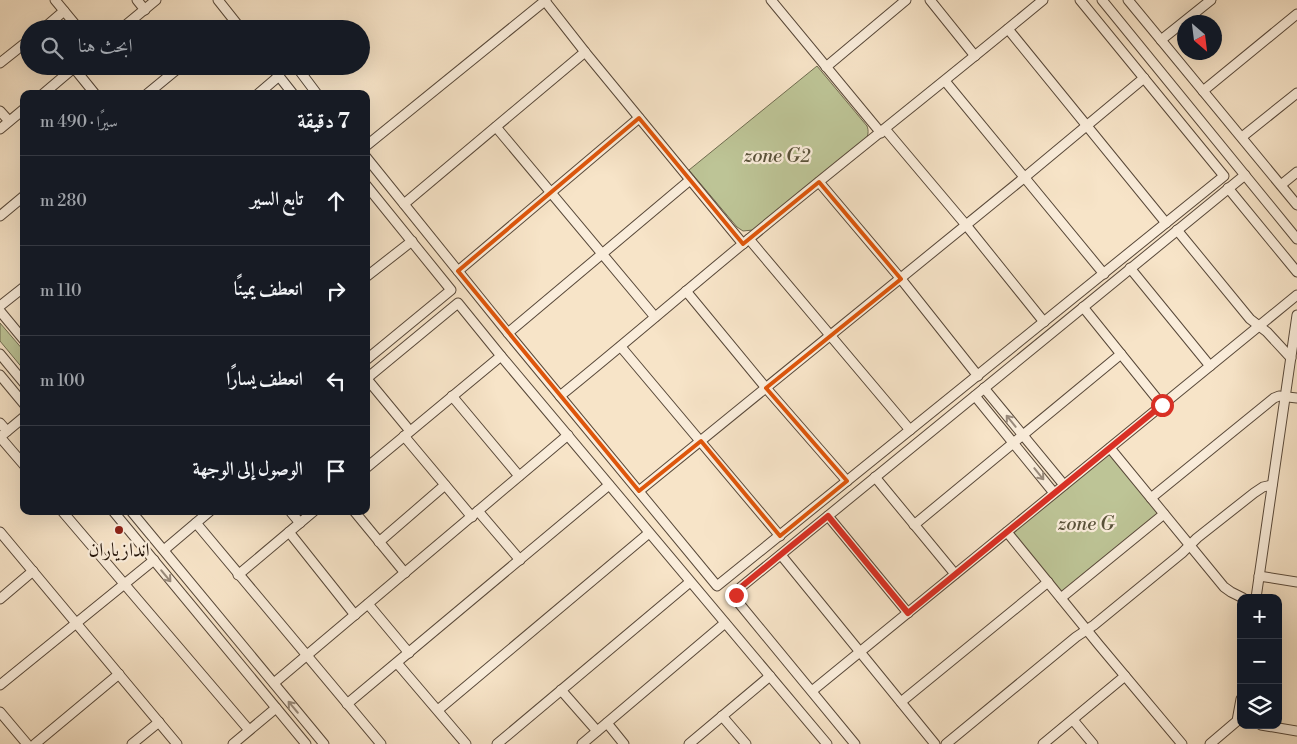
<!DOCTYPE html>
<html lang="ar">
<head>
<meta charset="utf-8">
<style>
  :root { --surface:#171b24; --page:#20242c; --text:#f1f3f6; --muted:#9ea1a6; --line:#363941 }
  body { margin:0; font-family:"Libre Bodoni",Amiri,serif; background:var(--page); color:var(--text); direction:rtl }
  .controls { position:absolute; right:15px; bottom:15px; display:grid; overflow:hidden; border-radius:10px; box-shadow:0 5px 20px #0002 }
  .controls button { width:45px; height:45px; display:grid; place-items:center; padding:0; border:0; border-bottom:1px solid var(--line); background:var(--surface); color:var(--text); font:25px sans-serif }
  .compass { position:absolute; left:1177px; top:15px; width:45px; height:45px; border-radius:50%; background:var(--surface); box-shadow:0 5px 20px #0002; rotate:152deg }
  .stop { position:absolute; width:15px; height:15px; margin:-11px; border:4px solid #d93025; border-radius:50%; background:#fff }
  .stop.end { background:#d93025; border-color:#fff; box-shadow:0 1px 5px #0008 }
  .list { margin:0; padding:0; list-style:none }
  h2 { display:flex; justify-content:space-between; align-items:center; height:65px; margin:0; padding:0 20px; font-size:21px }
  h2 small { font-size:16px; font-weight:400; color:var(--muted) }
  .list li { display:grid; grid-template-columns:32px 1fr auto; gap:15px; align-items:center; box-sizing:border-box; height:90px; padding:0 20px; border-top:1px solid var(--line) }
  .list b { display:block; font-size:19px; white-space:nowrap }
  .list em { font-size:16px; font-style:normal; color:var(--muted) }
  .icon { flex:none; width:28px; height:28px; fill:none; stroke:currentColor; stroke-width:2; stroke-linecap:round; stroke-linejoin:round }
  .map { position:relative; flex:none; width:1297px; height:744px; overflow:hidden; direction:ltr }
  .search { position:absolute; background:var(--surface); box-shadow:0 5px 20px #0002; left:20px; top:20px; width:350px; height:55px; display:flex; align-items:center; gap:12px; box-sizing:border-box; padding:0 18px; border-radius:28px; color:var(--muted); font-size:19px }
  .panel { position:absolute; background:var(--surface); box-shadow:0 5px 20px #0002; left:20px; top:90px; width:350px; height:425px; border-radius:10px; direction:rtl }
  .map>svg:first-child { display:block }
  .green { fill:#bdc496; stroke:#706c50 }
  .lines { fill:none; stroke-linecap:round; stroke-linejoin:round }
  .minor-casing { stroke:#584839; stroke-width:11 }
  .minor { stroke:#faeddb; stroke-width:9 }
  .oneway { stroke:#998b7c }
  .route { stroke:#d93025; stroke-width:6 }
  .marked { fill:none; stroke:#de560c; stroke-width:4; stroke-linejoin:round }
  .poi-dot { fill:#8f2418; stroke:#faeddb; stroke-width:2 }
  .labels { text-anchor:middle; stroke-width:4.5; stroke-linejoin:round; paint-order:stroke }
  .park-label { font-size:19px; font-style:italic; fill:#59523a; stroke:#faeddb }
  .poi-label { font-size:19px; fill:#231409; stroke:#faeddb }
</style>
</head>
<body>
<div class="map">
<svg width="1297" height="744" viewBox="0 0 1297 744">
  <rect width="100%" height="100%" fill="#f7e4c8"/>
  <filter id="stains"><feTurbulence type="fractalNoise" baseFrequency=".004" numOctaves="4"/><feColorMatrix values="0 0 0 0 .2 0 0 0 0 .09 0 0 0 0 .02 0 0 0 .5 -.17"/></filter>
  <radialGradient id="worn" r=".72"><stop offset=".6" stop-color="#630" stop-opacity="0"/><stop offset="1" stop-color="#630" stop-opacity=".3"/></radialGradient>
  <g class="green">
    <path d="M817 66 867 126C869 131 868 135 866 140L753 230 743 231 737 227 689 170Z"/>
    <path d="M0 323 24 351V370L0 341Z"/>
    <path d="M1111 453 1160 513 1061 593 1012 532Z"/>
  </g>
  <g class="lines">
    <g class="minor-casing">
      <g id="minor">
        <path d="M55 0 79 29"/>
        <path d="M137 0 145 10"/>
        <path d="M218 0 241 29"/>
        <path d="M771 0 881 133"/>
        <path d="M930 0 975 56"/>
        <path d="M1102 0 1297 239"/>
        <path d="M1128 0 1297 205"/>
        <path d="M545 1 585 52 743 244"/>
        <path d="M43 29 64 11"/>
        <path d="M121 29 156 0"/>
        <path d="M1008 29 1166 223"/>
        <path d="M1161 40 1211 0"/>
        <path d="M0 63 29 40"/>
        <path d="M271 66 293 94"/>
        <path d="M296 66 317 94"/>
        <path d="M826 67 906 0"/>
        <path d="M74 68 95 94"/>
        <path d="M945 81 1104 274"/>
        <path d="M1203 91 1297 14"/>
        <path d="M43 94 76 66"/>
        <path d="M147 94 181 66"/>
        <path d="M258 94 279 76"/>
        <path d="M0 111 9 121"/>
        <path d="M496 127 655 317"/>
        <path d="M0 129 24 109"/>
        <path d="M885 129 966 225 1044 322"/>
        <path d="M1242 137 1297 93"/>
        <path d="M366 146 546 0"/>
        <path d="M366 157 508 333 717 586 1224 176 1080 0"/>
        <path d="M819 182 901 279 978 376"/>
        <path d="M366 185 451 290 366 360"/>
        <path d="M1281 185 1297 172"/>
        <path d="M1228 188 1297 272"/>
        <path d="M404 204 585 52"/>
        <path d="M0 216 24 196"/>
        <path d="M1177 230 1250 319 1267 332 1291 358"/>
        <path d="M749 239 910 430"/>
        <path d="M1130 268 1210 366"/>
        <path d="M458 271 639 118"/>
        <path d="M366 277 412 241"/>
        <path d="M686 291 766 388 847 481"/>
        <path d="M0 306 24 287"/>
        <path d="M1083 307 1162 405"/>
        <path d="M0 311 24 340"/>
        <path d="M508 333 690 180"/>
        <path d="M621 347 780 536"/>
        <path d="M0 354 24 383"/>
        <path d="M0 375 24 404"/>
        <path d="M366 379 458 303 501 356 827 744"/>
        <path d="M367 379 410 431"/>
        <path d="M984 388 1064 485"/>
        <path d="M452 396 519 476"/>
        <path d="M560 396C622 346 682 294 744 243 843 161 944 82 1043 0"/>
        <path d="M975 396 1054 493"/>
        <path d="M0 423 7 431"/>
        <path d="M404 436 472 517"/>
        <path d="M0 437 24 465"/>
        <path d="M0 437 24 417"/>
        <path d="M1110 448 1224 587 1231 592 1243 598"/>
        <path d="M366 468 501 356"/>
        <path d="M875 477 955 574"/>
        <path d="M639 491 1025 177 1144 78"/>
        <path d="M1151 498 1274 398 1279 396 1297 398"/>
        <path d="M62 511 249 730"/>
        <path d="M113 511 306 744"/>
        <path d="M131 511 324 744"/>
        <path d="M290 511 300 523"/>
        <path d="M354 511 405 573"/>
        <path d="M478 511 520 560"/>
        <path d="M828 516 908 613"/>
        <path d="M196 523 381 744"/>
        <path d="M914 525 1121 354"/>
        <path d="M0 532 177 744"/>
        <path d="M289 532 355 615"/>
        <path d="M1007 532 1099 645 1182 744"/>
        <path d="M379 542 445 485"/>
        <path d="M164 550 210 511"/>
        <path d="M781 555 935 744"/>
        <path d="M238 575 314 511"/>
        <path d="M1259 576 1297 582"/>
        <path d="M1061 598 1164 514"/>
        <path d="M1256 598 1297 315"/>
        <path d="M0 599 33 571"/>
        <path d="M368 604 409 653"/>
        <path d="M397 663 466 744"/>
        <path d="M274 683 568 435"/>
        <path d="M0 685 154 560"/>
        <path d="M561 690 597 731"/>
        <path d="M812 691 1297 295"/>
        <path d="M901 702 1048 582"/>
        <path d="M347 704 609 485"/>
        <path d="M438 710 649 533"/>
        <path d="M0 712 27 744"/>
        <path d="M722 716 746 744"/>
        <path d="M1073 720 1093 744"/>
        <path d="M607 723 624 744"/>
        <path d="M1261 725 1297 731"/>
        <path d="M35 744 119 674"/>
        <path d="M132 744 159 722"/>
        <path d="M233 744 276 708"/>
        <path d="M497 744 690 582"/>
        <path d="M582 744 725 623"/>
        <path d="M689 744 770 676"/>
        <path d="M855 744 738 602C735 595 736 593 741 587L1245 175"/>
        <path d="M946 744 1076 637 1094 625 1182 553 1197 538 1254 493 1263 487 1272 485"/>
        <path d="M1043 744 1125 676"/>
        <path d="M1210 744 1237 721 1241 699"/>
      </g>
    </g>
    <use href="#minor" class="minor"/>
  </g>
  <defs><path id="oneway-shaft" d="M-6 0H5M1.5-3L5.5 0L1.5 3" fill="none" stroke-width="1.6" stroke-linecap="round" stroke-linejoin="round" transform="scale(1.25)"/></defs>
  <g class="oneway">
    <use href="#oneway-shaft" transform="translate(1011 421) rotate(-129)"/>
    <use href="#oneway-shaft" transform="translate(1039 474) rotate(51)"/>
    <use href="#oneway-shaft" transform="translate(166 576) rotate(50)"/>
    <use href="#oneway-shaft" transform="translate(293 707) rotate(-130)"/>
  </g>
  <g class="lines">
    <path class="route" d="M736 595 741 587 828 516 908 613 1162 405"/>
  </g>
  <path class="marked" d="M639 118 743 244 819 182 901 279 766 388 847 481 780 536 701 441 639 491 458 271Z"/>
  <circle class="poi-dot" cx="119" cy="530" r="5"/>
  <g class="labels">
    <g class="park-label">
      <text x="777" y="162">zone G2</text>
      <text x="1086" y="530">zone G</text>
    </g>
    <g class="poi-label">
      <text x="119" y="556">اندازياران</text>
    </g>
  </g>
  <rect width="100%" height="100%" filter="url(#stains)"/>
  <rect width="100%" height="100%" fill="url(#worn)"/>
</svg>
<div class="controls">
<button>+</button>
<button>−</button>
<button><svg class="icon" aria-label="layers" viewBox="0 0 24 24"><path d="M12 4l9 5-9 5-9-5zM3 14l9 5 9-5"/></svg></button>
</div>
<svg class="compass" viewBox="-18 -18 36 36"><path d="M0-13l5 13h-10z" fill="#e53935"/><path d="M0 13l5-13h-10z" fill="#9ea1a6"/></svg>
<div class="stop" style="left:1162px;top:405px"></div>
<div class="stop end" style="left:736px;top:595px"></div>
<div class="search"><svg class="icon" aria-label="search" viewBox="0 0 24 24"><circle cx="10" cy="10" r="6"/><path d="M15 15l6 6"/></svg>ابحث هنا</div>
<section class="panel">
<h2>7 دقيقة<small>سيرًا · 490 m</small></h2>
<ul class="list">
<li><svg class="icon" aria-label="ahead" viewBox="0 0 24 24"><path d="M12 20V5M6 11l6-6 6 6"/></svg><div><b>تابع السير</b></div><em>280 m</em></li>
<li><svg class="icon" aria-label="right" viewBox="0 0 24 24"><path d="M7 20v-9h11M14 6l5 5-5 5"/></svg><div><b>انعطف يمينًا</b></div><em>110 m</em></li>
<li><svg class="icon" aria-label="left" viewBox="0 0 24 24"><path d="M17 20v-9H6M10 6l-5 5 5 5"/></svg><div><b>انعطف يسارًا</b></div><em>100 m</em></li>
<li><svg class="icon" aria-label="arrive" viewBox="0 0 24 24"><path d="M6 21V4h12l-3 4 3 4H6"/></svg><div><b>الوصول إلى الوجهة</b></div></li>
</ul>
</section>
</div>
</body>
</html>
